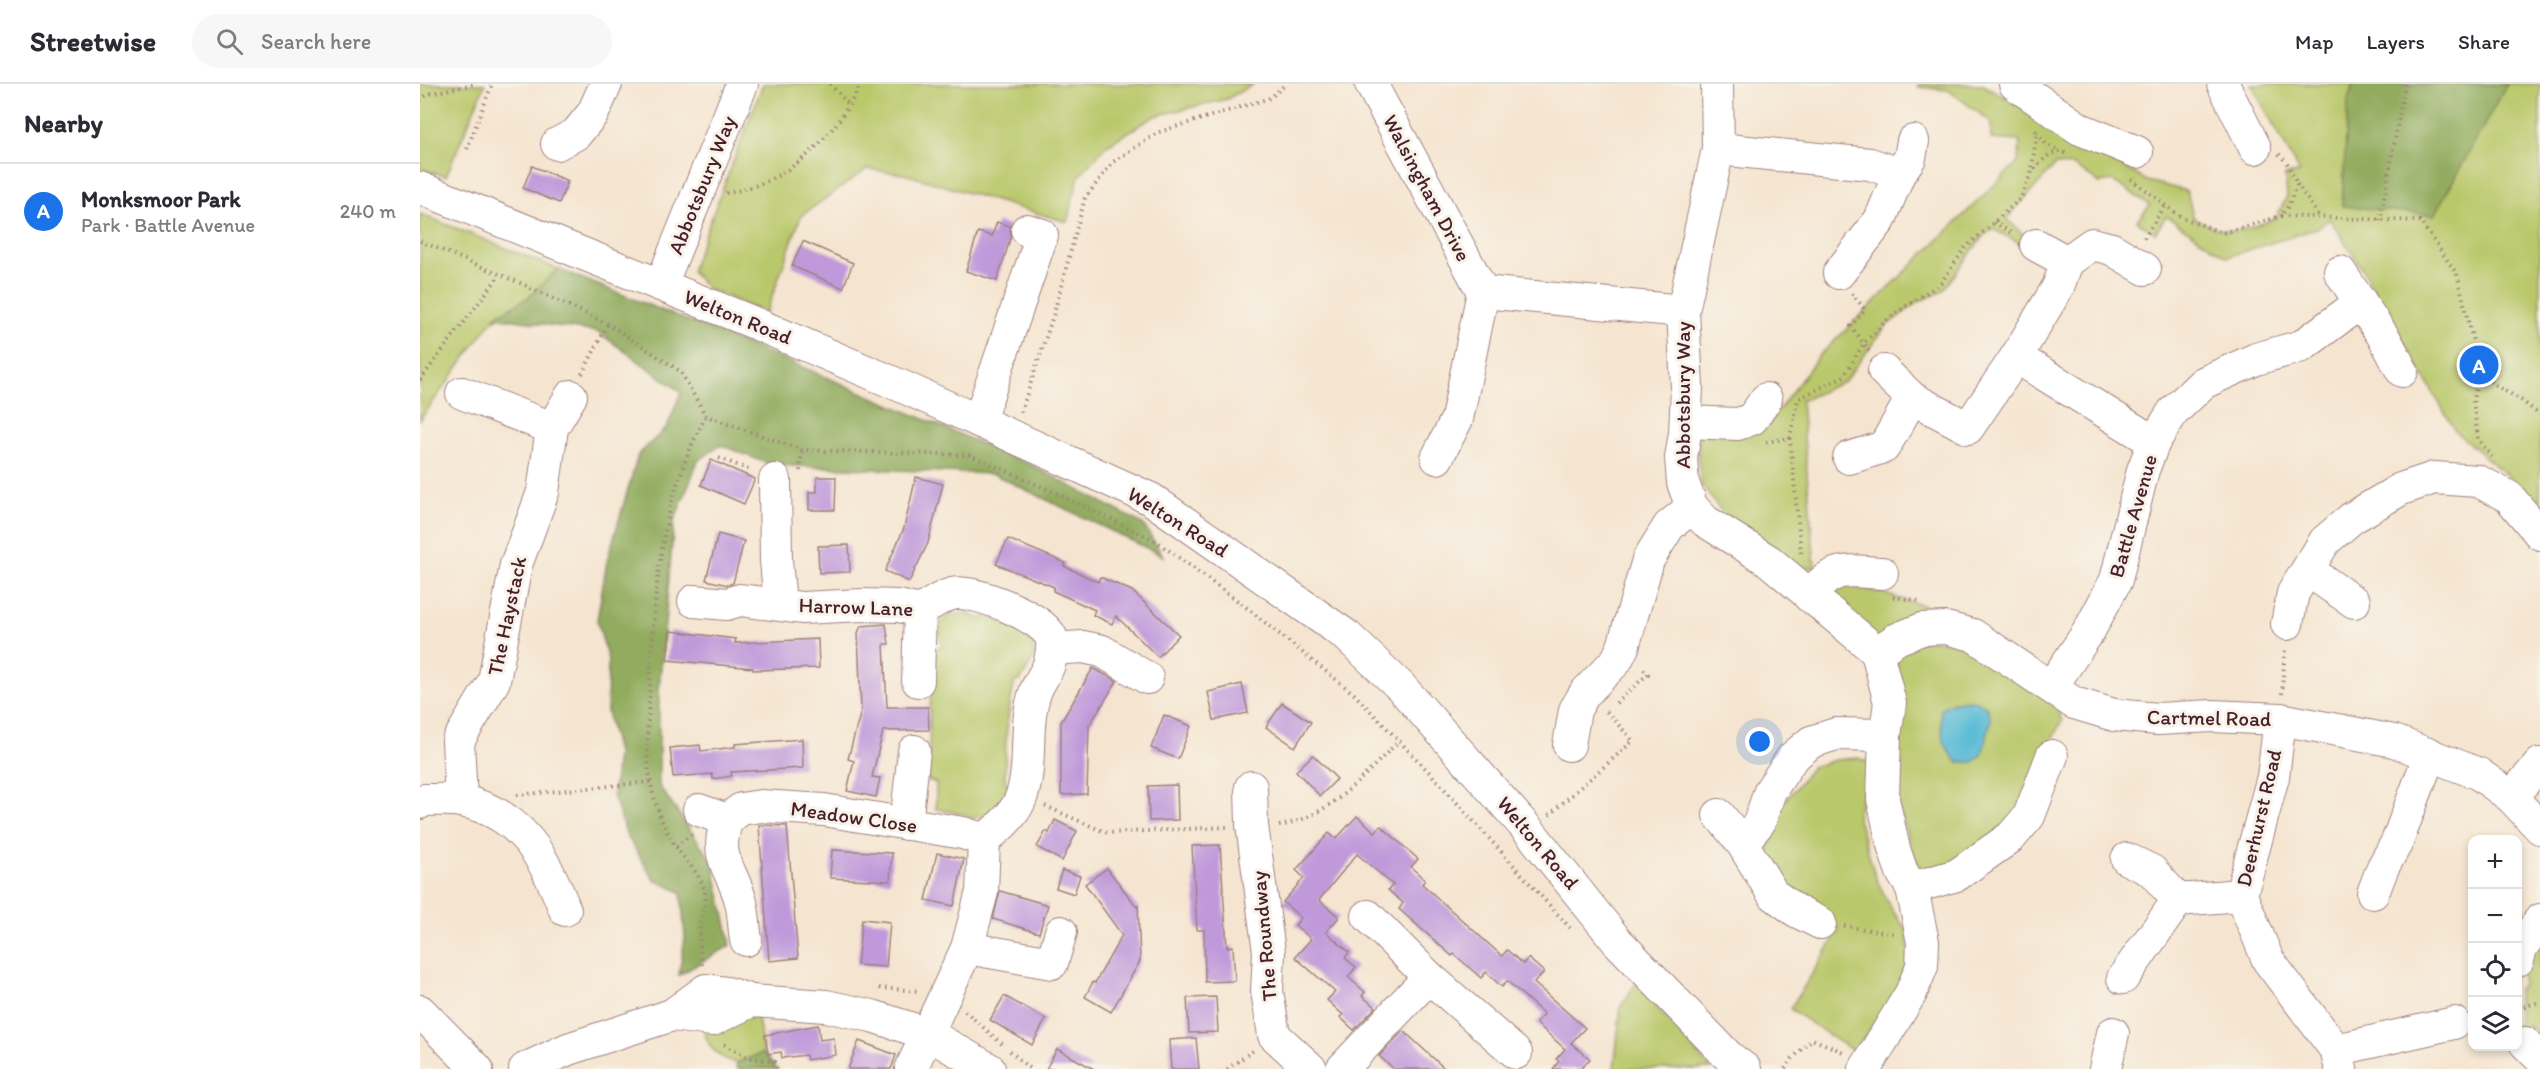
<!DOCTYPE html>
<html lang="en">
<head>
<meta charset="utf-8">
<style>
  :root { --surface:#fff; --page:#f7f7f7; --text:#2b2b33; --muted:#7c7c81; --line:#e1e1e2; --accent:#1a73e8 }
  body { margin:0; font-family:Itim,sans-serif; background:var(--page); color:var(--text) }
  .controls { position:absolute; right:18px; bottom:18px; display:grid; overflow:hidden; border-radius:12px; box-shadow:0 3px 9px #0003 }
  .controls button { width:54px; height:54px; display:grid; place-items:center; padding:0; border:0; border-bottom:2px solid var(--line); background:var(--surface); color:var(--text); font:30px sans-serif }
  .you { position:absolute; left:1340px; top:658px; width:21px; height:21px; margin:-15px; border:4px solid #fff; border-radius:50%; background:#1a73e8; box-shadow:0 0 0 9px #1a73e833 }
  .badge { display:grid; place-items:center; width:39px; height:39px; border-radius:50%; background:var(--accent); color:#fff; font-size:20px; font-weight:700 }
  .pin { position:absolute; translate:-50% -50%; border:3px solid #fff; box-shadow:0 2px 6px #0006 }
  .list { margin:0; padding:0; list-style:none }
  h2 { display:flex; justify-content:space-between; align-items:center; height:78px; margin:0; padding:0 24px; font-size:26px }
  h2 small { font-size:20px; font-weight:400; color:var(--muted) }
  .list li { display:grid; grid-template-columns:39px 1fr auto; gap:18px; align-items:center; box-sizing:border-box; height:96px; padding:0 24px; border-top:2px solid var(--line) }
  .list b { display:block; font-size:22px; white-space:nowrap }
  .list p { margin:0; font-size:20px; white-space:nowrap; color:var(--muted) }
  .list em { font-size:20px; font-style:normal; color:var(--muted) }
  .icon { flex:none; width:33px; height:33px; fill:none; stroke:currentColor; stroke-width:2; stroke-linecap:round; stroke-linejoin:round }
  .map { position:relative; flex:none; width:2120px; height:985px; overflow:hidden }
  header { display:flex; align-items:center; gap:36px; box-sizing:border-box; height:84px; padding:0 30px; background:var(--surface); border-bottom:2px solid var(--line) }
  header strong { font-size:28px }
  nav { display:flex; gap:33px; margin-inline-start:auto; font-size:21px }
  .search { width:420px; height:54px; background:var(--page); display:flex; align-items:center; gap:15px; box-sizing:border-box; padding:0 21px; border-radius:33px; color:var(--muted); font-size:22px }
  main { display:flex }
  aside { flex:1; background:var(--surface) }
  .map>svg:first-child { display:block }
  .green { fill:#b9c86b; stroke:#82744b; stroke-width:1.5 }
  .forest { fill:#92ac5f; stroke:#6e6645; stroke-width:1.5 }
  .water { fill:#56bad5; stroke:#506c80; stroke-width:1.5 }
  .building { fill:#c099da }
  .lines { fill:none; stroke-linecap:round; stroke-linejoin:round }
  .minor-casing { stroke:#a0827e; stroke-width:34 }
  .path { stroke:#a0827e; stroke-width:4; stroke-dasharray:1.5 4.5; stroke-linecap:butt }
  .minor { stroke:#fff; stroke-width:32 }
  .labels { text-anchor:middle; stroke-width:6; stroke-linejoin:round; paint-order:stroke }
  .street-label { font-size:21px; fill:#4a1f2b; stroke:#f7f3e8 }
</style>
</head>
<body>
<header>
<strong>Streetwise</strong>
<div class="search"><svg class="icon" aria-label="search" viewBox="0 0 24 24"><circle cx="10" cy="10" r="6"/><path d="M15 15l6 6"/></svg>Search here</div>
<nav><a>Map</a><a>Layers</a><a>Share</a></nav>
</header>
<main>
<aside>
<h2>Nearby<small></small></h2>
<ul class="list">
<li><span class="badge">A</span><div><b>Monksmoor Park</b><p>Park · Battle Avenue</p></div><em>240 m</em></li>
</ul>
</aside>
<div class="map">
<svg width="2120" height="985" viewBox="0 0 2120 985">
  <rect width="100%" height="100%" fill="#f7f3e8"/>
  <filter id="ink" filterUnits="userSpaceOnUse"><feTurbulence type="fractalNoise" baseFrequency=".0167" numOctaves="2"/><feDisplacementMap in="SourceGraphic" scale="12" xChannelSelector="R" yChannelSelector="G"/><feConvolveMatrix kernelMatrix="1 2 1 2 8 2 1 2 1" color-interpolation-filters="sRGB"/></filter>
  <filter id="wash" filterUnits="userSpaceOnUse"><feTurbulence type="fractalNoise" baseFrequency=".008" numOctaves="4" result="noise"/><feDisplacementMap in="SourceGraphic" scale="24" xChannelSelector="R" yChannelSelector="G"/><feGaussianBlur stdDeviation="1.35" result="paint"/><feColorMatrix in="noise" values="0 0 0 0 0 0 0 0 0 0 0 0 0 0 0 0 0 1.4 0 .05"/><feComposite in="paint" operator="in"/></filter>
  <g filter="url(#wash)">
    <rect width="100%" height="100%" fill="#f5e5d0"/>
    <g class="green">
      <path d="M0 0H65L26 92 0 85Z"/>
      <path d="M343 0H834L807 15 735 32 687 61 659 92 647 138 484 90 447 85 381 132 346 229 288 205 271 187Z"/>
      <path d="M1498 0H1562L1727 97 1767 107 1773 133C1808 154 1820 148 1856 134L1867 112 1865 91 1880 89 1831 0H2120V427L2104 406 2036 348 1941 183 1910 135 1898 144 1807 173 1746 132 1735 149 1717 137 1730 121 1693 97 1679 99 1654 82 1635 81 1587 135 1608 155 1605 162 1573 145 1563 152 1522 208 1500 217 1466 242 1425 297 1381 317 1395 484 1376 483 1333 448 1302 428 1282 402 1278 375 1280 346 1358 327 1398 273 1598 78 1600 57 1571 55V38L1528 6 1498 3Z"/>
      <path d="M0 130 138 185 109 213 71 238 0 336Z"/>
      <path d="M1426 499 1516 525 1512 534 1460 555 1410 518Z"/>
      <path d="M545 529 560 535 569 532 599 546 613 558 614 573 600 597H595C586 631 585 663 585 697L589 702C580 721 571 732 550 735L547 731 516 725V699L508 696 512 565 522 563 519 542 527 532Z"/>
      <path d="M1508 555 1541 560 1635 620 1642 637 1616 684 1605 723 1542 778 1502 788 1492 768 1477 716 1479 603 1476 577 1483 562Z"/>
      <path d="M1438 674 1450 679 1437 732 1456 794 1472 826 1488 848 1489 886 1479 909 1433 967 1370 925 1406 868 1419 845 1363 807 1347 785 1349 754 1358 726 1392 683 1415 676Z"/>
      <path d="M2120 847V956L2108 940 2100 945 2098 942V904L2101 903 2103 885Z"/>
      <path d="M1216 899 1291 985H1194L1201 922Z"/>
      <path d="M324 933H338L343 969 316 979C299 974 289 965 284 948Z"/>
    </g>
    <g class="forest">
      <path d="M1933 0H2087L2014 131 1922 122 1928 17Z"/>
      <path d="M138 185 359 273 611 381 723 440 743 472 573 390 351 381 301 361 278 377 254 438 239 606V702L293 778 311 861 259 891 265 853 261 808 234 796 207 752 193 711 197 669 187 627 188 576 177 536 187 477 218 371 247 343 261 308 178 248 74 233 109 213Z"/>
      <path d="M343 969 357 985H317L316 979Z"/>
    </g>
    <path class="water" d="M1551 616 1566 622 1571 635 1562 671 1553 678H1538C1521 662 1521 646 1521 624L1534 618Z"/>
    <g id="blocks">
      <g class="building">
        <path d="M112 82 148 97 139 119 103 104Z"/>
        <path d="M577 138 590 142 591 152 577 197 546 187 558 148 572 152Z"/>
        <path d="M383 157 433 179 423 204 372 182Z"/>
        <path d="M291 376 335 395 324 420 281 401Z"/>
        <path d="M397 393H416L415 426H389V408H397Z"/>
        <path d="M496 393 523 400 508 459 489 498 465 487 484 444Z"/>
        <path d="M298 450 324 457 313 499 308 501 286 496Z"/>
        <path d="M588 455 646 479 644 482 678 498 680 493 712 507 759 551 738 573 696 532 692 540 673 531 675 526 633 507 634 503 576 480Z"/>
        <path d="M429 461 430 488 399 489 398 462Z"/>
        <path d="M466 540 469 560H464L467 623H508L509 646 463 647 452 693 460 694 456 713 427 707 434 677 428 675 441 627 438 549 441 542Z"/>
        <path d="M250 547 316 555 315 559 398 555 399 584 333 586V584L247 576Z"/>
        <path d="M673 584 697 597 669 642 667 710 641 711V638Z"/>
        <path d="M822 600 828 629 794 636 788 608Z"/>
        <path d="M862 619 891 638 875 663 846 643Z"/>
        <path d="M744 631 771 642 758 675 731 664Z"/>
        <path d="M382 655 383 684 311 688 312 692 293 695 292 690 253 693 250 664 280 661 281 667 315 663V660Z"/>
        <path d="M893 671 917 695 900 712 876 687Z"/>
        <path d="M757 701 758 736 729 737 728 702Z"/>
        <path d="M937 732 955 748 961 742 998 775 991 783 1005 796 1002 800 1082 872 1087 866 1103 880 1108 874 1124 888 1114 899 1165 944 1151 959 1170 975 1161 985H1133L1139 977 1136 975 1145 965 1116 939 1124 930 1087 897 1082 903 1066 888 1061 894 1034 870 1032 872 979 825 983 819 968 806 973 801 937 770 899 816 919 833 906 848 929 868 925 874 936 883 928 893 945 908 942 912 956 923 934 946 920 933 923 931 907 916 915 908 875 873 891 855 875 841 881 834 863 818 884 794 876 786 909 749 916 755Z"/>
        <path d="M635 736 657 747 642 777 617 763 626 747 629 749Z"/>
        <path d="M339 741 367 742 378 874 349 877Z"/>
        <path d="M800 761 807 863 813 862 815 897 785 898 784 846H777L772 762Z"/>
        <path d="M412 766 472 769 470 797 410 794Z"/>
        <path d="M517 769 544 775 534 822 506 816Z"/>
        <path d="M687 784 717 823 718 821 720 877 691 928 665 913 673 898 675 899 702 851 665 800Z"/>
        <path d="M642 786 660 792 654 810 636 804Z"/>
        <path d="M580 807 628 821 619 849 573 835Z"/>
        <path d="M442 835 470 838 466 883 437 881Z"/>
        <path d="M584 912 626 935 612 961 570 936Z"/>
        <path d="M796 913 798 948 769 949 767 914Z"/>
        <path d="M398 941 400 956 414 954 416 971 387 976 386 971 362 974 361 968 348 970 345 951Z"/>
        <path d="M983 947 986 949 1025 985H974L959 972Z"/>
        <path d="M776 954 779 985H751L749 956Z"/>
        <path d="M439 957 476 971 471 985H428Z"/>
        <path d="M637 965 674 985H626Z"/>
      </g>
    </g>
  </g>
  <g filter="url(#ink)">
    <use href="#blocks" fill-opacity="0" stroke="#a0827e" stroke-width="1.5"/>
    <g class="lines">
      <g class="minor-casing">
        <g id="minor">
          <path d="M951 0 1063 208 1037 335 1017 374"/>
          <path d="M1297 0 1298 65 1263 227 1267 303 1265 349 1261 374 1263 399 1272 423 1285 437 1349 477 1457 568"/>
          <path d="M1595 0 1660 45 1717 68"/>
          <path d="M1803 0 1835 64"/>
          <path d="M137 60 156 50 173 29 186 0"/>
          <path d="M1298 65 1450 80 1479 90"/>
          <path d="M0 104 332 238 481 302 731 415 927 552 981 603 1110 748 1197 857 1309 973 1325 985"/>
          <path d="M1616 161 1647 178"/>
          <path d="M1920 188 1965 255 1982 287"/>
          <path d="M1419 189 1460 136 1479 90 1490 74 1493 57"/>
          <path d="M241 201 322 0"/>
          <path d="M1063 208 1263 227"/>
          <path d="M1596 273 1734 358"/>
          <path d="M42 309 132 344"/>
          <path d="M1492 314 1548 344 1596 273 1638 203 1647 178 1672 160 1692 165 1725 185"/>
          <path d="M559 337 622 151 607 146"/>
          <path d="M1266 338 1318 340 1332 335 1346 315"/>
          <path d="M1429 374 1464 363 1492 314 1464 287"/>
          <path d="M355 396 356 477 360 519"/>
          <path d="M1889 487 1934 518"/>
          <path d="M1389 512C1414 481 1426 487 1462 489"/>
          <path d="M274 517 307 520 320 516 382 524 442 521 479 522 500 527C510 521 520 513 532 510 552 504 626 534 632 555 633 558 632 561 632 564 630 587 624 588 616 606 603 640 613 677 602 711 596 730 579 744 564 756L562 808 547 864 491 985"/>
          <path d="M1867 540 1873 509 1905 457 1932 434 1981 405 2014 394 2058 397 2089 413 2120 450"/>
          <path d="M632 565 663 563 682 567 727 594"/>
          <path d="M1457 568 1477 555 1502 545 1526 544 1553 551 1654 619 1694 631 1738 635 1792 632 1860 635 1974 657 2059 690 2091 713 2120 744"/>
          <path d="M498 597 500 527"/>
          <path d="M1632 602 1669 547 1696 496 1723 386 1734 358 1753 328 1783 299 1836 275 1882 262 1941 218"/>
          <path d="M1860 635 1853 693 1821 811 1848 876 1916 966 1921 985"/>
          <path d="M1149 661 1155 626 1165 609 1196 577 1203 563 1228 476 1249 442 1272 423"/>
          <path d="M831 703 832 741 849 868 847 907 854 951 891 985"/>
          <path d="M2091 713 2120 680"/>
          <path d="M41 717 38 657 74 597 96 481 123 408 132 344 151 312"/>
          <path d="M0 719 4 716C16 716 30 715 41 717 102 729 125 774 145 826"/>
          <path d="M279 726 307 736 321 725 341 722 404 726 543 749 564 756"/>
          <path d="M1299 731 1322 759 1353 810 1376 827 1400 839"/>
          <path d="M307 736C293 775 312 783 321 818 324 830 324 844 326 856"/>
          <path d="M486 740 494 667"/>
          <path d="M1322 759 1339 739 1350 707 1372 674 1391 658 1416 650 1465 651"/>
          <path d="M1707 775 1732 787 1758 816 1821 811"/>
          <path d="M1492 804 1537 791 1591 753 1609 732 1632 672"/>
          <path d="M1953 809 1963 783 1977 758 2010 670"/>
          <path d="M948 832 1009 893"/>
          <path d="M547 864 632 879 641 848"/>
          <path d="M2098 876 2101 864 2120 836"/>
          <path d="M1703 894 1758 816"/>
          <path d="M0 927 57 985"/>
          <path d="M252 931 286 906 307 909 331 917"/>
          <path d="M2105 959 2120 974"/>
          <path d="M1916 966 2034 939"/>
          <path d="M105 985 148 965 252 931 292 936 331 917 406 922 452 932 508 950 569 985"/>
          <path d="M922 985 1009 893 1096 969"/>
          <path d="M1445 985 1491 909 1502 882 1503 858 1492 804 1482 788 1474 765 1463 715 1465 651 1470 619 1457 568"/>
          <path d="M1685 985 1693 949"/>
        </g>
      </g>
      <g class="path">
        <path d="M410 0 430 22"/>
        <path d="M0 16 8 10 54 0"/>
        <path d="M1617 49 1626 60 1639 67"/>
        <path d="M47 65 72 0"/>
        <path d="M1859 70 1867 79 1877 100 1869 121 1861 132"/>
        <path d="M1611 89 1617 49 1615 46"/>
        <path d="M1711 95 1761 133 1803 149 1861 132 2000 137 2037 190 2060 287 2075 301 2101 316 2120 331"/>
        <path d="M1877 100 1898 131"/>
        <path d="M306 109C368 100 413 55 441 0"/>
        <path d="M1960 137 1985 0"/>
        <path d="M1574 138 1593 150"/>
        <path d="M1724 154 1745 122"/>
        <path d="M0 157 98 198 188 240 260 287 286 332 382 366 550 371 638 410 736 457 822 520 934 610 1011 690 1150 844"/>
        <path d="M1432 209 1445 226 1431 242 1449 267"/>
        <path d="M2060 288 2053 315 2058 355 2072 373"/>
        <path d="M162 290 188 240"/>
        <path d="M0 296 79 192"/>
        <path d="M601 328 634 229 665 114 693 78 739 48 850 14 866 0"/>
        <path d="M1370 354 1381 469"/>
        <path d="M1346 358 1370 354 1378 315 1424 292 1444 259 1470 233 1521 199 1545 164 1601 114 1611 89 1622 77 1629 71 1640 67 1646 69"/>
        <path d="M299 374 332 387"/>
        <path d="M380 387 382 366"/>
        <path d="M1473 513 1501 517"/>
        <path d="M1862 610 1865 564"/>
        <path d="M1196 619 1228 590 1222 583"/>
        <path d="M97 711 230 698"/>
        <path d="M625 722 687 749 807 743"/>
        <path d="M1129 731 1213 657 1186 627 1188 626"/>
        <path d="M859 742C911 732 942 693 978 658"/>
        <path d="M256 762 272 750"/>
        <path d="M1424 842 1476 850"/>
        <path d="M282 881C280 867 279 854 280 840 281 830 287 819 285 809 282 791 266 778 256 763 246 747 237 728 233 709 224 674 228 636 230 601 234 506 240 417 286 332"/>
        <path d="M459 904 500 907"/>
        <path d="M2098 924 2120 918"/>
        <path d="M545 927 582 960"/>
        <path d="M304 960 327 973 355 978 357 985"/>
        <path d="M590 967 610 985"/>
        <path d="M807 985 834 966"/>
        <path d="M1365 985 1372 975 1392 955 1426 969"/>
      </g>
      <use href="#minor" class="minor"/>
    </g>
  </g>
  <g class="labels">
    <g class="street-label">
      <text transform="translate(282 101) rotate(-68)" y="7">Abbotsbury Way</text>
      <text transform="translate(1007 104) rotate(62)" y="7">Walsingham Drive</text>
      <text transform="translate(318 233) rotate(22)" y="7">Welton Road</text>
      <text transform="translate(1263 311) rotate(-90)" y="7">Abbotsbury Way</text>
      <text transform="translate(1713 432) rotate(-74)" y="7">Battle Avenue</text>
      <text transform="translate(758 438) rotate(32)" y="7">Welton Road</text>
      <text transform="translate(436 523) rotate(2)" y="7">Harrow Lane</text>
      <text transform="translate(87 532) rotate(-78)" y="7">The Haystack</text>
      <text transform="translate(1789 634) rotate(1)" y="7">Cartmel Road</text>
      <text transform="translate(434 733) rotate(8)" y="7">Meadow Close</text>
      <text transform="translate(1839 734) rotate(-77)" y="7">Deerhurst Road</text>
      <text transform="translate(1118 759) rotate(50)" y="7">Welton Road</text>
      <text transform="translate(844 852) rotate(-95)" y="7">The Roundway</text>
    </g>
  </g>
</svg>
<div class="controls">
<button>+</button>
<button>−</button>
<button><svg class="icon" aria-label="locate" viewBox="0 0 24 24"><circle cx="12" cy="12" r="6"/><path d="M12 2v4M12 18v4M2 12h4M18 12h4"/></svg></button>
<button><svg class="icon" aria-label="layers" viewBox="0 0 24 24"><path d="M12 4l9 5-9 5-9-5zM3 14l9 5 9-5"/></svg></button>
</div>
<div class="you"></div>
<div class="pin badge" style="left:2059px;top:281px">A</div>
</div>
</main>
</body>
</html>
